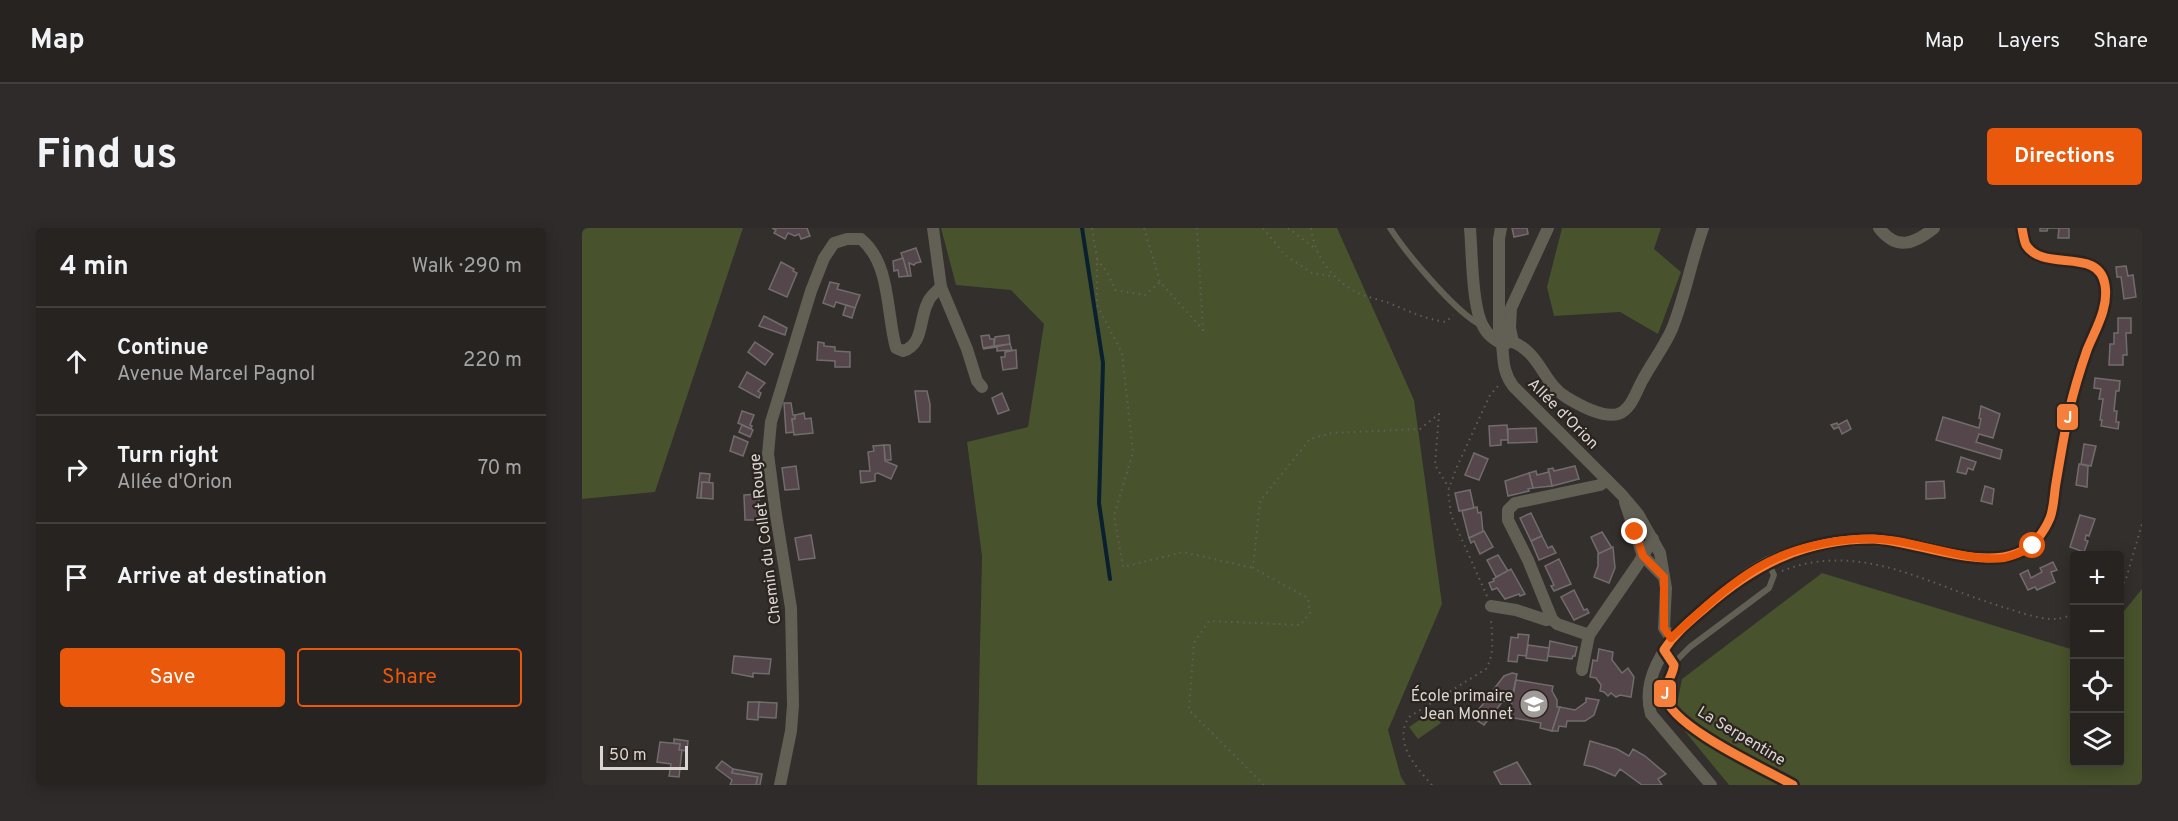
<!DOCTYPE html>
<html lang="en">
<head>
<meta charset="utf-8">
<style>
  :root { --surface:#262321; --page:#2e2b2a; --text:#f1f3f6; --muted:#a4a4a5; --line:#42403f; --accent:#ea580c }
  body { margin:0; font-family:Overpass,sans-serif; background:var(--page); color:var(--text) }
  .controls { position:absolute; right:18px; bottom:18px; display:grid; overflow:hidden; border-radius:6px; box-shadow:0 3px 15px #0003 }
  .controls button { width:54px; height:54px; display:grid; place-items:center; padding:0; border:0; border-bottom:2px solid var(--line); background:var(--surface); color:var(--text); font:30px sans-serif }
  .scale { position:absolute; left:18px; bottom:15px; width:88px; box-sizing:border-box; padding-left:6px; border:3px solid #dad5d2; border-top:0; font-size:16px; line-height:21px; white-space:nowrap; color:#dad5d2; -webkit-text-stroke:4px #2b241f; paint-order:stroke }
  .stop { position:absolute; width:18px; height:18px; margin:-14px; border:4px solid #ea580c; border-radius:50%; background:#fff }
  .stop.end { background:#ea580c; border-color:#fff; box-shadow:0 2px 6px #0008 }
  .list { margin:0; padding:0; list-style:none }
  h2 { display:flex; justify-content:space-between; align-items:center; height:78px; margin:0; padding:0 24px; font-size:26px }
  h2 small { font-size:20px; font-weight:400; color:var(--muted) }
  .list li { display:grid; grid-template-columns:39px 1fr auto; gap:18px; align-items:center; box-sizing:border-box; height:108px; padding:0 24px; border-top:2px solid var(--line) }
  .list b { display:block; font-size:22px; white-space:nowrap }
  .list p { margin:0; font-size:20px; white-space:nowrap; color:var(--muted) }
  .list em { font-size:20px; font-style:normal; color:var(--muted) }
  .actions { display:flex; gap:12px; padding:18px 24px }
  .actions a { flex:1; padding:14px 0; border:2px solid var(--accent); border-radius:6px; text-align:center; font-size:21px; color:var(--accent) }
  .actions .main { background:var(--accent); color:#fff }
  .icon { flex:none; width:33px; height:33px; fill:none; stroke:currentColor; stroke-width:2; stroke-linecap:round; stroke-linejoin:round }
  .map { position:relative; flex:none; width:1560px; height:557px; overflow:hidden; border-radius:6px }
  header { display:flex; align-items:center; gap:36px; box-sizing:border-box; height:84px; padding:0 30px; background:var(--surface); border-bottom:2px solid var(--line) }
  header strong { font-size:28px }
  nav { display:flex; gap:33px; margin-inline-start:auto; font-size:21px }
  .intro { display:flex; align-items:center; justify-content:space-between; box-sizing:border-box; height:144px; padding:0 36px }
  h1 { margin:0; font-size:42px }
  .button { padding:15px 27px; border-radius:6px; background:var(--accent); color:#fff; font-size:21px; font-weight:700 }
  main { display:flex; gap:36px; padding:0 36px }
  aside { flex:1; background:var(--surface); border-radius:6px; box-shadow:0 3px 15px #0003 }
  .map>svg:first-child { display:block }
  .green { fill:#48522c }
  .lines { fill:none; stroke-linecap:round; stroke-linejoin:round }
  .stream { stroke:#0a202f; stroke-width:4 }
  .building { fill:#55464c; stroke:#706d6c; stroke-width:1.5 }
  .path { stroke:#625f59; stroke-width:2; stroke-dasharray:1.5 4.5; stroke-linecap:butt }
  .service { stroke:#625f55; stroke-width:6 }
  .minor { stroke:#625f55; stroke-width:12 }
  .bus-1-casing { stroke:#2b241f; stroke-width:14 }
  .bus-1 { stroke:#f67f3b; stroke-width:9 }
  .route { stroke:#ea580c; stroke-width:8 }
  .labels { text-anchor:middle; stroke-width:4.5; stroke-linejoin:round; paint-order:stroke }
  .street-label { font-size:16px; fill:#dad5d2; stroke:#2b241f }
  .poi-label { font-size:16px; fill:#dad5d2; stroke:#2b241f; text-anchor:end }
  .line-badge { stroke:#2b241f; stroke-width:2 }
  .badge-label { font-size:16px; text-anchor:middle; font-weight:bold; fill:#fff }
</style>
</head>
<body>
<header>
<strong>Map</strong>
<nav><a>Map</a><a>Layers</a><a>Share</a></nav>
</header>
<div class="intro"><h1>Find us</h1><a class="button">Directions</a></div>
<main>
<aside>
<h2>4 min<small>Walk · 290 m</small></h2>
<ul class="list">
<li><svg class="icon" aria-label="ahead" viewBox="0 0 24 24"><path d="M12 20V5M6 11l6-6 6 6"/></svg><div><b>Continue</b><p>Avenue Marcel Pagnol</p></div><em>220 m</em></li>
<li><svg class="icon" aria-label="right" viewBox="0 0 24 24"><path d="M7 20v-9h11M14 6l5 5-5 5"/></svg><div><b>Turn right</b><p>Allée d'Orion</p></div><em>70 m</em></li>
<li><svg class="icon" aria-label="arrive" viewBox="0 0 24 24"><path d="M6 21V4h12l-3 4 3 4H6"/></svg><div><b>Arrive at destination</b></div></li>
</ul>
<div class="actions"><a class="main">Save</a><a>Share</a></div>
</aside>
<div class="map">
<svg width="1560" height="557" viewBox="0 0 1560 557">
  <rect width="100%" height="100%" fill="#322f2c"/>
  <g class="green">
    <path d="M0 0H161L73 264 0 271Z"/>
    <path d="M359 0H755L832 172 860 376 806 502 819 549 824 557H395L400 328 385 214 446 199 462 96 429 62 374 57Z"/>
    <path d="M980 0H1079L1072 21 1099 44 1076 106 1038 84 972 88 965 59Z"/>
    <path d="M1240 345 1492 422V534H1538V388L1560 361V557H1147L1092 490 1100 451Z"/>
    <path d="M851 483 859 495 836 511 827 499Z"/>
  </g>
  <g class="lines">
    <path class="stream" d="M500 0 521 135 517 275 528 351"/>
  </g>
  <g class="building">
    <path d="M190 0H225L228 8 219 11 217 6 213 8 206 5 203 11 192 5 194 2Z"/>
    <path d="M930 0H945L946 6 932 9Z"/>
    <path d="M1458 0H1487V10H1476L1477 0H1466L1465 3H1458Z"/>
    <path d="M334 20 339 34 334 35 332 37 327 35 329 48H326L319 25Z"/>
    <path d="M321 30 326 48 317 49 316 42 312 43 311 33Z"/>
    <path d="M199 34 212 41 211 43 215 45 205 69 187 61Z"/>
    <path d="M1544 38 1546 48 1551 47 1554 69 1542 71 1539 49H1535L1534 39Z"/>
    <path d="M248 54 257 56 255 61 278 67 273 80 254 74 252 79 241 75Z"/>
    <path d="M264 77 273 80 270 90 261 87Z"/>
    <path d="M182 88 205 100 203 107 177 98Z"/>
    <path d="M1536 90H1549V105H1544L1545 127H1541V137H1527L1528 116H1532V105H1536Z"/>
    <path d="M407 107 408 111H412V118L401 120 399 108Z"/>
    <path d="M427 107 428 116 412 118 413 109Z"/>
    <path d="M173 114 191 126 183 137 166 124Z"/>
    <path d="M236 114 242 115V118L253 119V123L268 124V139H253V133L235 132Z"/>
    <path d="M428 116 430 122 415 123V119L401 121Z"/>
    <path d="M434 122 435 140 421 142 419 129H423V124Z"/>
    <path d="M165 144 183 155 176 163 179 165 177 170 157 159Z"/>
    <path d="M1513 150 1538 153 1537 163H1534L1532 183H1535L1534 194H1537L1536 201 1519 198 1520 192H1518L1521 171H1517L1519 161 1512 160Z"/>
    <path d="M333 163H345L348 176V194H337Z"/>
    <path d="M420 165 427 182 416 186 410 170Z"/>
    <path d="M202 175H209L211 187H213V191H210L212 204 204 205Z"/>
    <path d="M1399 178 1418 186 1411 210 1397 206 1394 214 1420 222 1418 231 1354 212 1361 189 1397 200 1399 191 1397 190Z"/>
    <path d="M160 183 172 187 168 197 170 198 169 201 156 195Z"/>
    <path d="M222 185 223 191 229 190 231 205 212 207 210 191H213V187Z"/>
    <path d="M1265 192 1269 201 1260 206 1257 199 1252 201 1249 197 1255 195 1256 197Z"/>
    <path d="M160 197 171 202 168 209 157 204Z"/>
    <path d="M925 197 926 212H919V217L908 218 907 198Z"/>
    <path d="M954 200 955 214 926 215V201Z"/>
    <path d="M152 208 166 214 161 228 148 223Z"/>
    <path d="M1502 216 1514 218 1509 238 1499 236Z"/>
    <path d="M302 217H308L309 232H303Z"/>
    <path d="M302 217 303 233 315 238 309 251 296 245 293 246V253L279 255 278 243H288L286 224 292 223 291 218Z"/>
    <path d="M892 225 906 231 897 252 883 247Z"/>
    <path d="M1379 229 1394 234 1391 242 1386 240 1384 246 1375 244Z"/>
    <path d="M1497 236 1506 238 1505 259 1494 257Z"/>
    <path d="M214 238 217 261 203 262 200 240Z"/>
    <path d="M993 238 997 251 970 258 966 241 971 240 972 243Z"/>
    <path d="M954 243 955 247 967 244 970 258 951 260 947 245Z"/>
    <path d="M118 245 128 246 127 255 120 254 119 270H115Z"/>
    <path d="M947 245 951 260 946 261 947 263 926 268 923 253Z"/>
    <path d="M1362 253 1363 270 1344 271V254Z"/>
    <path d="M120 254 131 255V271L119 270Z"/>
    <path d="M1403 258 1412 261 1410 276 1399 273Z"/>
    <path d="M888 262 892 280 877 283 873 265Z"/>
    <path d="M177 266V292H163L162 267Z"/>
    <path d="M895 279 896 285 899 284 901 304 887 310 880 283Z"/>
    <path d="M949 285 960 308 949 313 938 290Z"/>
    <path d="M1498 287 1513 291 1507 308 1504 307 1503 312 1506 313 1502 324 1488 319Z"/>
    <path d="M902 303 911 319 898 326 892 313 889 315 887 310Z"/>
    <path d="M1020 304 1030 320 1017 326 1009 309Z"/>
    <path d="M229 307 233 330 217 332 213 310Z"/>
    <path d="M960 308 966 320 970 318 974 325 957 332 949 313Z"/>
    <path d="M1031 319 1033 340 1027 355 1012 349 1016 338V326Z"/>
    <path d="M916 327 926 343 914 349 905 332Z"/>
    <path d="M977 331 989 356 972 363 969 358 972 357 963 338Z"/>
    <path d="M1471 334 1475 342 1469 344 1473 354 1455 362 1453 359 1446 362 1438 346 1446 342 1449 350 1460 344 1458 340Z"/>
    <path d="M929 341 943 366 938 368 937 366 923 371 915 360 910 362 907 355 912 353 911 351Z"/>
    <path d="M992 362 1002 382 1005 381 1007 385 992 392 979 369Z"/>
    <path d="M936 406 947 407 944 428 936 427 935 434 926 433 929 409 936 410Z"/>
    <path d="M968 413 995 419 993 428H991L990 431 966 428Z"/>
    <path d="M946 417 967 420 965 433 944 430Z"/>
    <path d="M1017 421 1031 424 1030 432 1040 445 1046 440 1052 449 1049 469 1038 467 1034 469 1029 465 1026 468 1022 464 1018 463 1019 457 1014 450 1008 449 1011 432 1015 433Z"/>
    <path d="M152 428 189 431 187 446 171 445V449L150 445Z"/>
    <path d="M930 445 935 446 929 474 921 473 902 497 893 491 898 484 896 482 907 469 914 474 919 467 912 461 922 448Z"/>
    <path d="M934 452 971 458 970 463 975 472V479H978L970 503 958 500 959 495 927 489Z"/>
    <path d="M1004 470 1017 472 1012 487 1003 493H985L984 499 977 498 976 503H970L978 479 993 482 1004 474Z"/>
    <path d="M166 474H177L176 492 165 491Z"/>
    <path d="M177 474 195 475 194 490 176 489Z"/>
    <path d="M92 511 106 513 105 523 97 522 98 516H92Z"/>
    <path d="M1008 513 1035 521 1047 528 1051 521 1063 528 1084 546 1076 551 1080 557H1060L1038 541 1033 548 1012 539 1002 537Z"/>
    <path d="M78 514 98 516 97 522H100L97 549 87 548 89 536 75 534Z"/>
    <path d="M140 533 151 541 150 545 176 549 174 557H148L150 552 134 540Z"/>
    <path d="M935 534 949 557H919L912 544Z"/>
    <path d="M151 541 180 546 178 557H174L176 549 150 545Z"/>
  </g>
  <g class="lines">
    <g class="path">
      <path d="M510 0 515 31V77L540 125 551 224 532 288 541 339 601 324 671 340"/>
      <path d="M562 0 578 54 621 102 615 0"/>
      <path d="M681 0 703 27 730 45 750 48"/>
      <path d="M706 0 735 22"/>
      <path d="M729 0C733 28 747 48 772 63 782 69 796 71 807 75 827 83 842 91 864 94L871 87"/>
      <path d="M515 31 526 46 533 62 563 67 578 54"/>
      <path d="M1200 343C1278 312 1347 357 1421 379 1437 384 1458 392 1475 391 1480 390 1487 388 1492 387"/>
      <path d="M1538 360 1544 351 1560 296"/>
      <path d="M905 368 869 287 866 263 874 241 908 167 917 157"/>
      <path d="M682 557 607 482 612 415 627 393 718 397 728 385 726 370 671 340 678 273 728 211 750 205 838 201 857 186 853 237 867 260"/>
      <path d="M850 557C833 538 811 514 827 489L904 441C913 425 910 409 909 391"/>
    </g>
    <g class="service">
      <path d="M808 0C824 25 874 85 899 97"/>
      <path d="M1093 434 1108 419 1187 360 1192 347 1186 334"/>
    </g>
    <g class="minor">
      <path d="M351 0 359 59 385 121 395 153 400 159"/>
      <path d="M888 0C890 24 890 79 901 98 906 108 913 112 922 117L924 116"/>
      <path d="M919 0 917 11V103C924 124 917 139 931 158L1040 267 1056 286 1078 325 1084 360 1082 400 1089 410"/>
      <path d="M1297 0C1315 23 1332 16 1352 0"/>
      <path d="M931 114C959 126 961 155 984 169 997 177 1021 190 1036 186 1049 182 1054 164 1060 153 1069 136 1082 119 1090 101 1103 69 1109 33 1121 0"/>
      <path d="M931 114 928 100 929 80 966 0"/>
      <path d="M1025 252 1018 257 933 275 926 282V292L946 332 970 391 975 396 1007 407 1056 336 1071 311"/>
      <path d="M1043 274 1061 328 1082 349"/>
      <path d="M909 378 934 382 964 392 970 391"/>
      <path d="M1082 422C1108 447 1073 449 1086 476 1099 502 1183 540 1211 557"/>
      <path d="M1000 442 1007 407"/>
      <path d="M198 557 209 503 211 477 209 380 194 287 186 226 189 194 229 63 242 30 252 15 265 11H279C309 36 304 84 314 120L321 123C342 117 337 90 346 74 348 68 354 64 359 59"/>
      <path d="M1129 557 1069 486C1059 452 1082 417 1106 395 1128 376 1149 356 1174 341 1214 316 1277 307 1323 315 1351 320 1395 334 1422 329 1446 326 1458 311 1468 290 1478 233 1485 174 1506 120 1514 99 1530 72 1521 49 1508 16 1441 53 1440 0"/>
    </g>
    <g class="bus-1-casing">
      <path id="bus-1" d="M1211 557C1183 541 1089 499 1083 468 1082 457 1091 448 1092 437L1082 422C1093 405 1108 393 1123 380 1173 336 1223 311 1291 311 1338 312 1421 354 1456 310 1461 304 1465 297 1468 290 1472 280 1472 266 1474 255 1478 231 1482 207 1487 183 1492 162 1498 142 1505 122 1513 102 1527 80 1523 57 1517 18 1462 45 1444 17 1442 13 1441 6 1440 0"/>
    </g>
    <use href="#bus-1" class="bus-1"/>
  </g>
  <g class="lines">
    <path class="route" d="M1053 304 1061 328 1082 349V400L1089 410C1116 386 1143 359 1175 340 1211 318 1265 307 1308 312 1341 316 1390 334 1422 330 1433 328 1442 323 1451 318"/>
  </g>
  <defs>
    <g id="school-disc" transform="scale(1.5)"><circle r="9.5" fill="#9f9b98" stroke="#2b241f"/><path d="M0-5L7-2L0 1L-7-2ZM-4 1L0 2.5L4 1V4Q0 6-4 4Z" fill="#fff"/></g>
  </defs>
  <g fill-rule="evenodd">
    <use href="#school-disc" x="952" y="476"/>
  </g>
  <g class="labels">
    <g class="street-label">
      <text transform="translate(982 185) rotate(45)" y="6">Allée d'Orion</text>
      <text transform="translate(182 311) rotate(-97)" y="6">Chemin du Collet Rouge</text>
      <text transform="translate(1160 507) rotate(31)" y="6">La Serpentine</text>
    </g>
    <g class="poi-label">
      <text x="931" y="473">École primaire<tspan x="931" dy="18">Jean Monnet</tspan></text>
    </g>
  </g>
  <g class="line-badge">
    <rect x="1474" y="175" width="23" height="28" rx="6" fill="#f67f3b"/>
    <rect x="1071" y="451" width="24" height="29" rx="6" fill="#f67f3b"/>
  </g>
  <g class="badge-label">
    <text x="1486" y="195">J</text>
    <text x="1083" y="471">J</text>
  </g>
</svg>
<div class="controls">
<button>+</button>
<button>−</button>
<button><svg class="icon" aria-label="locate" viewBox="0 0 24 24"><circle cx="12" cy="12" r="6"/><path d="M12 2v4M12 18v4M2 12h4M18 12h4"/></svg></button>
<button><svg class="icon" aria-label="layers" viewBox="0 0 24 24"><path d="M12 4l9 5-9 5-9-5zM3 14l9 5 9-5"/></svg></button>
</div>
<div class="scale">50 m</div>
<div class="stop" style="left:1451px;top:318px"></div>
<div class="stop end" style="left:1053px;top:304px"></div>
</div>
</main>
</body>
</html>
